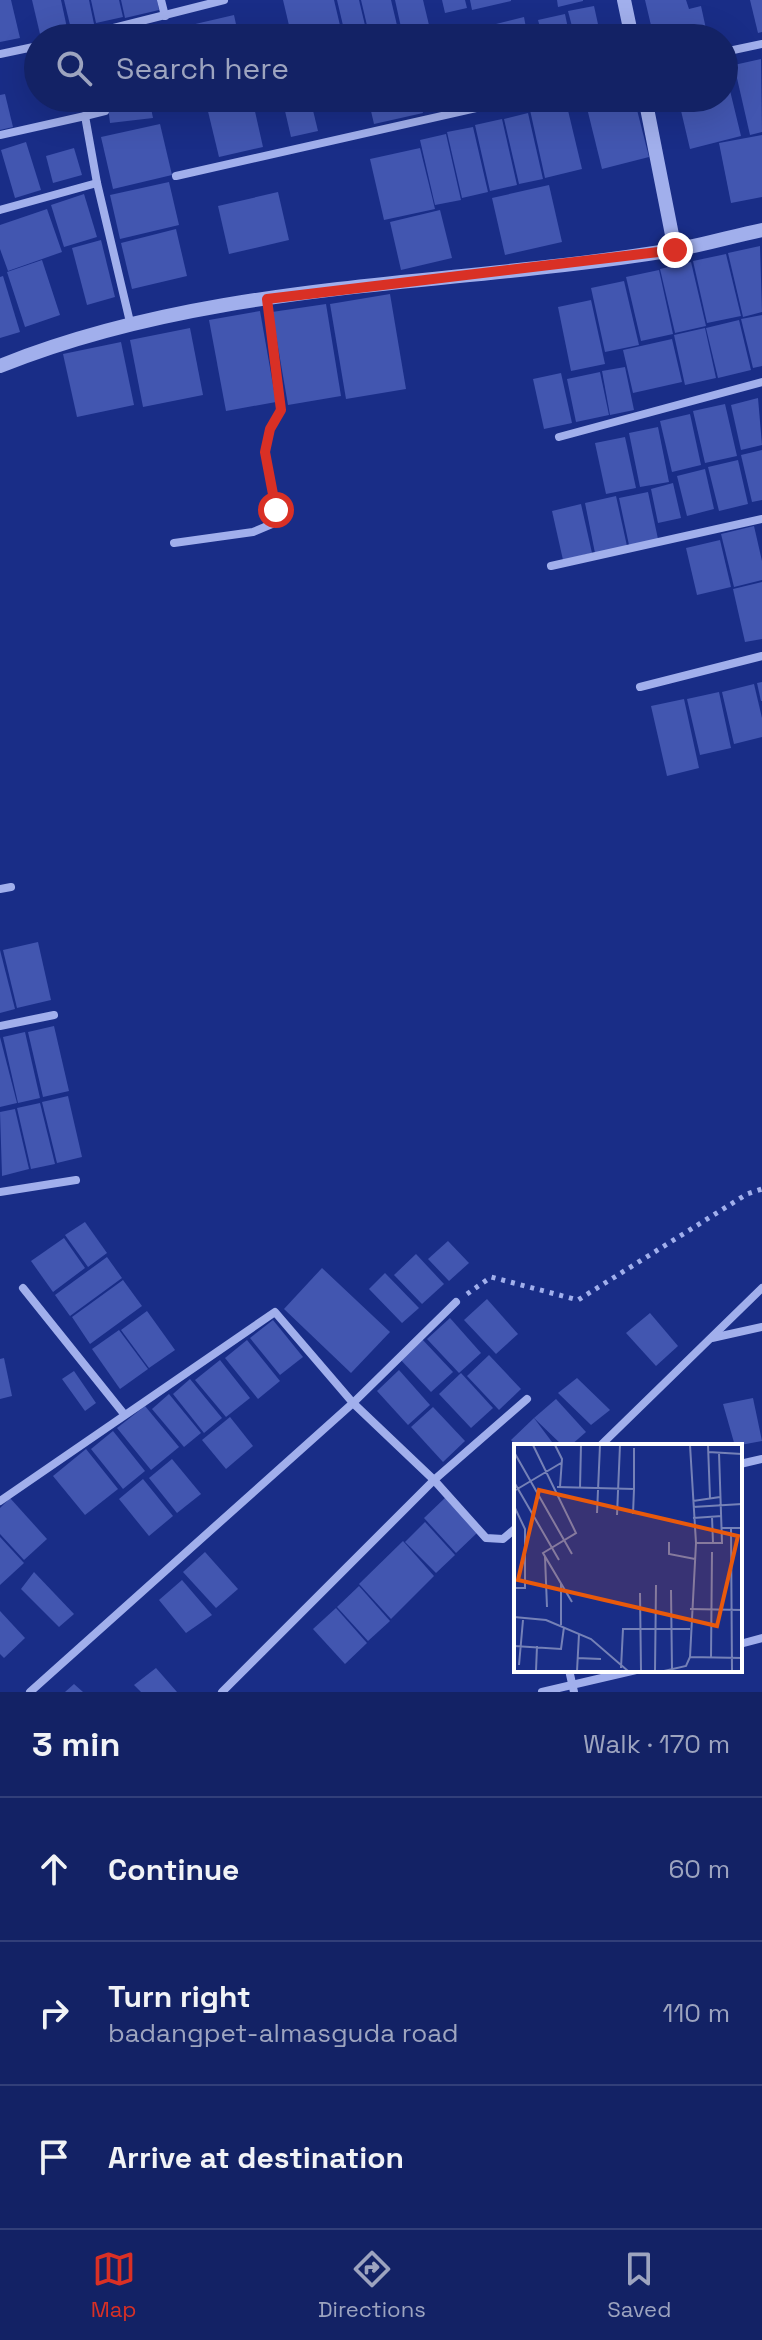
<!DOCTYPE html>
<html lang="en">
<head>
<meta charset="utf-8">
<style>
  :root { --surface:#132265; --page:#1c2a6b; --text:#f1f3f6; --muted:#9da4bf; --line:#323f79; --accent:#d93025 }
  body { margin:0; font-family:"Space Grotesk",sans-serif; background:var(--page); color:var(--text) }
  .stop { position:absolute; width:24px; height:24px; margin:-18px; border:6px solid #d93025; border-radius:50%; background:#fff }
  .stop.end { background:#d93025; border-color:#fff; box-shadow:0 2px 8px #0008 }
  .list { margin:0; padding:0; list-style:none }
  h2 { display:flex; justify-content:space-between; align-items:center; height:104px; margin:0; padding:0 32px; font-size:34px }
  h2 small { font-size:26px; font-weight:400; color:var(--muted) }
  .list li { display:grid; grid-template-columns:52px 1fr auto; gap:24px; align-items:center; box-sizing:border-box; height:144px; padding:0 32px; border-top:2px solid var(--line) }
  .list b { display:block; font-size:30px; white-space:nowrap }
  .list p { margin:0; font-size:26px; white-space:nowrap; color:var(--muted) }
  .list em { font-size:26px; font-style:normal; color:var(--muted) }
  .icon { flex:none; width:44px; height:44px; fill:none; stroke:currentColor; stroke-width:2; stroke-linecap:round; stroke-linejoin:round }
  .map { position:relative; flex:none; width:762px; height:1692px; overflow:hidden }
  .search { position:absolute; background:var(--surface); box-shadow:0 8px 32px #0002; left:24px; right:24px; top:24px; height:88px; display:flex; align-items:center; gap:20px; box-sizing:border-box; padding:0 28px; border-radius:44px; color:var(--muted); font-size:30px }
  .sheet { height:536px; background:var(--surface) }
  nav { display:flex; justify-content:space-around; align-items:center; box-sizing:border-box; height:112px; border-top:2px solid var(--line); background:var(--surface); font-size:22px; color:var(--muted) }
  nav a { display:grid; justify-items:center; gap:4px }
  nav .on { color:var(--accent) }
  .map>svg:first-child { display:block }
  .building { fill:#4256b0 }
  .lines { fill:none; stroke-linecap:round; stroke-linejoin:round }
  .path { stroke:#a1afec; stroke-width:5; stroke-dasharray:4 6; stroke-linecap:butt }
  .minor { stroke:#a1afec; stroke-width:8 }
  .tertiary { stroke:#a1afec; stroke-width:14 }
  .route { stroke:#d93025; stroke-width:10 }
  .inset-road { fill:none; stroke:#7581b7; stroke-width:2 }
  .view { fill:#e8590c; fill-opacity:0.15; stroke:#e8590c; stroke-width:4 }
  .inset-edge { fill:none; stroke:#fff; stroke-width:4 }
</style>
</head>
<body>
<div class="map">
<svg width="762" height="1692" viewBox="0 0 762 1692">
  <rect width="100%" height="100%" fill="#192d87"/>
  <g class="building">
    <path d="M0 0H11L20 38 0 42Z"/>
    <path d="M32 0H61L67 28 40 34Z"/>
    <path d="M64 0H89L94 24 71 29Z"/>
    <path d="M91 0H119L123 17 96 23Z"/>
    <path d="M121 0H157L159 10 125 18Z"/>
    <path d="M283 0H334L343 38H292Z"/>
    <path d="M337 0H359L368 38H346Z"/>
    <path d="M361 0H391L400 38H370Z"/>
    <path d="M395 0H423L429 25 402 32Z"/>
    <path d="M442 0H465L467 8 445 13Z"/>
    <path d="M470 0H511V1L472 10Z"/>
    <path d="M557 0H583V1L558 7Z"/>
    <path d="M645 0H686L689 9 701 6 708 38H654Z"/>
    <path d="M750 0H762V32L758 33Z"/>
    <path d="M594 6 601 38H575L568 11Z"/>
    <path d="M565 14 570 38H543L538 20Z"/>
    <path d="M234 15 239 38H194L191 25Z"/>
    <path d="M524 17 528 38H491L488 26Z"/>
    <path d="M481 28 483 38H463L461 32Z"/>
    <path d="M761 59 762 132 750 135 734 65Z"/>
    <path d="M725 70 741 136 690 149 678 98H724Z"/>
    <path d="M5 94 13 127 0 130V95Z"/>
    <path d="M107 98H149L153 118 110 123Z"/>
    <path d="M252 98 263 147 219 157 205 99Z"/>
    <path d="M282 98H310L318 131 291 137Z"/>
    <path d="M368 98H419L423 113 374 124Z"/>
    <path d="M423 98H472L473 102 427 112Z"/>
    <path d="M592 98H634L649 157 602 169 585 100Z"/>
    <path d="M566 102 582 169 545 178 530 110Z"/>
    <path d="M528 113 543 179 519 184 504 119Z"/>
    <path d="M502 119 517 185 490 191 475 125Z"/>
    <path d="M160 124 172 175 113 189 101 137Z"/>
    <path d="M473 127 488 192 462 198 447 132Z"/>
    <path d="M446 134 461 200 435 205 420 140Z"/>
    <path d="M762 135V197L731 203 719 143Z"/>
    <path d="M26 142 41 190 15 198 1 150Z"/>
    <path d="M74 148 82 175 53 183 46 156Z"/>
    <path d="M420 148 435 209 384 220 370 159Z"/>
    <path d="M169 182 179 225 120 239 110 195Z"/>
    <path d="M549 185 562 242 505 255 492 198Z"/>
    <path d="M278 192 289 240 229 254 218 206Z"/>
    <path d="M84 194 97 237 64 247 51 205Z"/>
    <path d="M47 209 62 252 8 271 0 249V225Z"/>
    <path d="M440 210 452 258 401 270 390 222Z"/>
    <path d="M176 229 187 276 132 289 121 243Z"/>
    <path d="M101 240 115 297 87 305 72 248Z"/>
    <path d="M760 246 762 312 743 317 728 253Z"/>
    <path d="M726 254 741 316 707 323 693 261Z"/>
    <path d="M42 260 60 315 25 327 7 272Z"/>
    <path d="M691 262 706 326 675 333 660 269Z"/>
    <path d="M659 270 673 334 641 341 626 277Z"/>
    <path d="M3 276 20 332 0 338V277Z"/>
    <path d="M624 281 639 345 605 352 591 288Z"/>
    <path d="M390 294 406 389 346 399 330 304Z"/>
    <path d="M591 300 605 364 571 371 558 307Z"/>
    <path d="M326 304 341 396 288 405 272 312Z"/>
    <path d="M260 311 276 402 226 411 209 320Z"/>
    <path d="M762 315V366L753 368 741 319Z"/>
    <path d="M739 320 751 370 718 378 706 328Z"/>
    <path d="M190 328 203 395 143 407 130 340Z"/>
    <path d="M705 328 716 378 685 385 674 335Z"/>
    <path d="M672 339 682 382 633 393 623 350Z"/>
    <path d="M121 342 134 405 77 417 63 354Z"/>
    <path d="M625 367 634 410 610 415 602 371Z"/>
    <path d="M600 372 609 415 576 422 567 379Z"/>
    <path d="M561 373 572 423 544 429 533 379Z"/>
    <path d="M758 398 762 445 741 450 731 405Z"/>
    <path d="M725 404 737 456 705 463 693 411Z"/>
    <path d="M690 414 701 465 672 472 660 421Z"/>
    <path d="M658 427 669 482 640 487 629 433Z"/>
    <path d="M625 437 636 488 606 494 595 443Z"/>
    <path d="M762 450V500L752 502 741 455Z"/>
    <path d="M738 460 748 504 719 511 708 467Z"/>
    <path d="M705 469 714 509 687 516 677 476Z"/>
    <path d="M673 483 681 518 658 523 651 489Z"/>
    <path d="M648 492 658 539 629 545 619 498Z"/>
    <path d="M616 496 627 546 595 553 585 503Z"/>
    <path d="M581 504 592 553 563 560 552 511Z"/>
    <path d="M754 526 762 561V580L734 587 721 534Z"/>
    <path d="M720 540 731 587 697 595 686 548Z"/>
    <path d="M762 582V639L745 642 733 589Z"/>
    <path d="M762 682V701H761L757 683Z"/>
    <path d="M754 684 762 718V737L734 744 722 692Z"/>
    <path d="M719 692 731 748 700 755 687 699Z"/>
    <path d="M684 699 699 768 667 776 651 706Z"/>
    <path d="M38 942 51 1000 17 1008 3 950Z"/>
    <path d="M0 950 15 1009 0 1013Z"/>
    <path d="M54 1026 69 1091 43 1097 28 1032Z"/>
    <path d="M25 1032 40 1098 18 1103 3 1037Z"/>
    <path d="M0 1037 17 1103 0 1107Z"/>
    <path d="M68 1096 82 1157 57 1163 42 1102Z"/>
    <path d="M40 1103 55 1164 31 1169 17 1108Z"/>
    <path d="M15 1109 29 1169 2 1176 0 1112Z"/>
    <path d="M85 1222 107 1253 88 1267 65 1235Z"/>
    <path d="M64 1238 85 1268 53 1292 31 1261Z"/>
    <path d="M448 1241 469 1263 449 1281 428 1259Z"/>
    <path d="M416 1254 444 1284 422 1304 394 1275Z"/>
    <path d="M107 1257 122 1278 70 1316 55 1295Z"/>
    <path d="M322 1268 390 1332 351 1373 284 1309Z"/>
    <path d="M385 1273 419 1308 402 1323 369 1289Z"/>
    <path d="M123 1280 142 1306 90 1344 72 1317Z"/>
    <path d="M487 1299 518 1334 496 1354 464 1320Z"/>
    <path d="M147 1311 175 1350 149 1368 121 1330Z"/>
    <path d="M650 1313 678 1346 656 1366 626 1333Z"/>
    <path d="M450 1318 481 1353 459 1373 427 1339Z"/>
    <path d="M273 1320 303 1357 280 1375 250 1338Z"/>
    <path d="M119 1330 148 1369 120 1389 92 1349Z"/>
    <path d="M421 1338 453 1372 431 1392 399 1358Z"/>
    <path d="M247 1340 280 1381 258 1399 225 1358Z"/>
    <path d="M489 1355 521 1389 499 1410 467 1376Z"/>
    <path d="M4 1358 12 1396 0 1399V1359Z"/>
    <path d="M220 1360 250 1398 226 1417 195 1380Z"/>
    <path d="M399 1370 430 1405 408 1425 377 1391Z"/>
    <path d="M74 1371 96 1403 85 1411 62 1379Z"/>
    <path d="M461 1373 493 1408 471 1428 439 1394Z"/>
    <path d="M577 1378 610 1410 591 1425 558 1393Z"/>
    <path d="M190 1379 222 1418 204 1433 173 1394Z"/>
    <path d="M169 1394 201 1433 184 1447 152 1409Z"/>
    <path d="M753 1398 762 1441 735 1446 723 1404Z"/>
    <path d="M556 1399 586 1432 570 1446H563L534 1418Z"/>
    <path d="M145 1406 179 1447 151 1470 117 1428Z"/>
    <path d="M433 1407 465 1441 443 1462 411 1427Z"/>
    <path d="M230 1417 253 1446 226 1469 202 1440Z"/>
    <path d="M534 1418 555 1446H516L511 1440Z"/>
    <path d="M113 1431 145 1471 123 1489 91 1449Z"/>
    <path d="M86 1449 118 1489 85 1515 53 1476Z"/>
    <path d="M172 1459 201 1494 177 1513 149 1478Z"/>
    <path d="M143 1479 173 1516 149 1536 119 1499Z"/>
    <path d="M446 1497 478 1532 456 1553 424 1518Z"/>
    <path d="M10 1498 47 1539 24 1560 0 1534V1508Z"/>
    <path d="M425 1522 455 1555 436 1573 405 1542Z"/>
    <path d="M0 1537 24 1563 0 1585Z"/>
    <path d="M403 1541 434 1576 391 1619 359 1584Z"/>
    <path d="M205 1552 238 1589 216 1608 183 1572Z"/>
    <path d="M34 1572 74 1614 59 1627 21 1589Z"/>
    <path d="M182 1580 212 1615 186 1633 159 1600Z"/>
    <path d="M359 1586 390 1621 368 1641 337 1607Z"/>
    <path d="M336 1608 367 1643 345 1664 313 1629Z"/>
    <path d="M0 1611 25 1638 4 1658 0 1654Z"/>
    <path d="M156 1668 177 1692H141L134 1685Z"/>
    <path d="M74 1684 83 1692H65Z"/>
  </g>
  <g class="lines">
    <path class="path" d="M467 1294 491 1277 578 1300 747 1194 762 1189"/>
    <g class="minor">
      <path d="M161 0 165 16"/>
      <path d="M74 38 224 0"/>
      <path d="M724 52 762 44"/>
      <path d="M0 54 38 46"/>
      <path d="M85 116 105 111 103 98"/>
      <path d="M0 135 85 116 97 183 130 322"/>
      <path d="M176 176 521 98"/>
      <path d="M0 210 97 183"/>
      <path d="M559 437 762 382"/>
      <path d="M174 543 253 532 272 524 276 510 265 452 270 429 281 410 267 299"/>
      <path d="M551 566 762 519"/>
      <path d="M640 687 762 656"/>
      <path d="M0 889 11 887"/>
      <path d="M0 1026 54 1015"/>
      <path d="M0 1192 76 1180"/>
      <path d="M23 1288 124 1414"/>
      <path d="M712 1338 762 1327"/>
      <path d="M600 1446 762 1288"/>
      <path d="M740 1464 762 1459"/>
      <path d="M0 1501 275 1312 353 1403 434 1480 486 1538 503 1539 516 1528"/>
      <path d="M740 1644 762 1638"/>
      <path d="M569 1670 574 1692"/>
      <path d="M30 1692 353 1403 456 1302"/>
      <path d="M222 1692 434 1480 527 1399"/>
      <path d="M542 1692 636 1670"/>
    </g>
    <g class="tertiary">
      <path d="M624 0 632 38"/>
      <path d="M645 98 675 250"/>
      <path d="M0 366C213 280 449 287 673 250 703 245 733 236 762 230"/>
    </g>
  </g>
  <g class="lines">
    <path class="route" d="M276 510 265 452 270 429 281 410 267 299 675 250"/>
  </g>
  <g transform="translate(514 1444)">
    <rect width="228" height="228" fill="#192d87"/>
    <path class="inset-road" d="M19 1 62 89 29 109 58 158M41 1 48 15 46 43M194 1 196 54M0 8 58 110M194 8 228 10M0 38 45 116M43 43 120 45V4M66 44 67 1M0 47 47 19M179 57 206 53M0 62 11 85V144H0M179 63 228 60M83 69 86 1M119 70 120 45M103 71 106 1M198 73 199 99M179 74 208 72M208 84H227L228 98M217 84 218 227M155 98V110L181 115M182 99H208L205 9M31 113 33 163M157 146 158 226M126 149 127 227M176 165 228 166M0 173 32 176 77 195 114 227M47 181V140M0 202 47 205 50 183M176 213 228 214M63 214 87 215M197 214 198 108M5 221 9 176M107 224 109 185H176M22 227 23 202M63 227 65 190M141 227 142 141M150 227 172 222 176 213 182 99 176 1"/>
    <path class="view" d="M25 46 224 92 203 182 4 136Z"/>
    <rect width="228" height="228" class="inset-edge"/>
  </g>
</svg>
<div class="stop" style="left:276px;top:510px"></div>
<div class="stop end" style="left:675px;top:250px"></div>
<div class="search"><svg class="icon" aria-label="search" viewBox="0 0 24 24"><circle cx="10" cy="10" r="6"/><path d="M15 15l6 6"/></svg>Search here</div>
</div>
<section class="sheet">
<h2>3 min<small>Walk · 170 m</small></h2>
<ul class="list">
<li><svg class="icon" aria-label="ahead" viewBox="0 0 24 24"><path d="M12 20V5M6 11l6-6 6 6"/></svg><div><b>Continue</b></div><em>60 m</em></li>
<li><svg class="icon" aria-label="right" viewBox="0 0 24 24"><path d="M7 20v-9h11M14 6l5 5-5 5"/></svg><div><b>Turn right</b><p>badangpet-almasguda road</p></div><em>110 m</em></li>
<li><svg class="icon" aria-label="arrive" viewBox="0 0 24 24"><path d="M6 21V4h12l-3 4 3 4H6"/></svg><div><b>Arrive at destination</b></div></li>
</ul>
</section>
<nav>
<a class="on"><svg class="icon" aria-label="map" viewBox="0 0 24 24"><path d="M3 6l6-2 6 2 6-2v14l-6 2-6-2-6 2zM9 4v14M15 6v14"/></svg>Map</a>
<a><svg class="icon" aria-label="directions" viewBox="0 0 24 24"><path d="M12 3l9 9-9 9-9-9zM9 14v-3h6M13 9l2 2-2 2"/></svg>Directions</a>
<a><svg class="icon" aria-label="saved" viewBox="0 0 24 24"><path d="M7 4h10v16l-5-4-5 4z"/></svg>Saved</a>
</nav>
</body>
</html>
